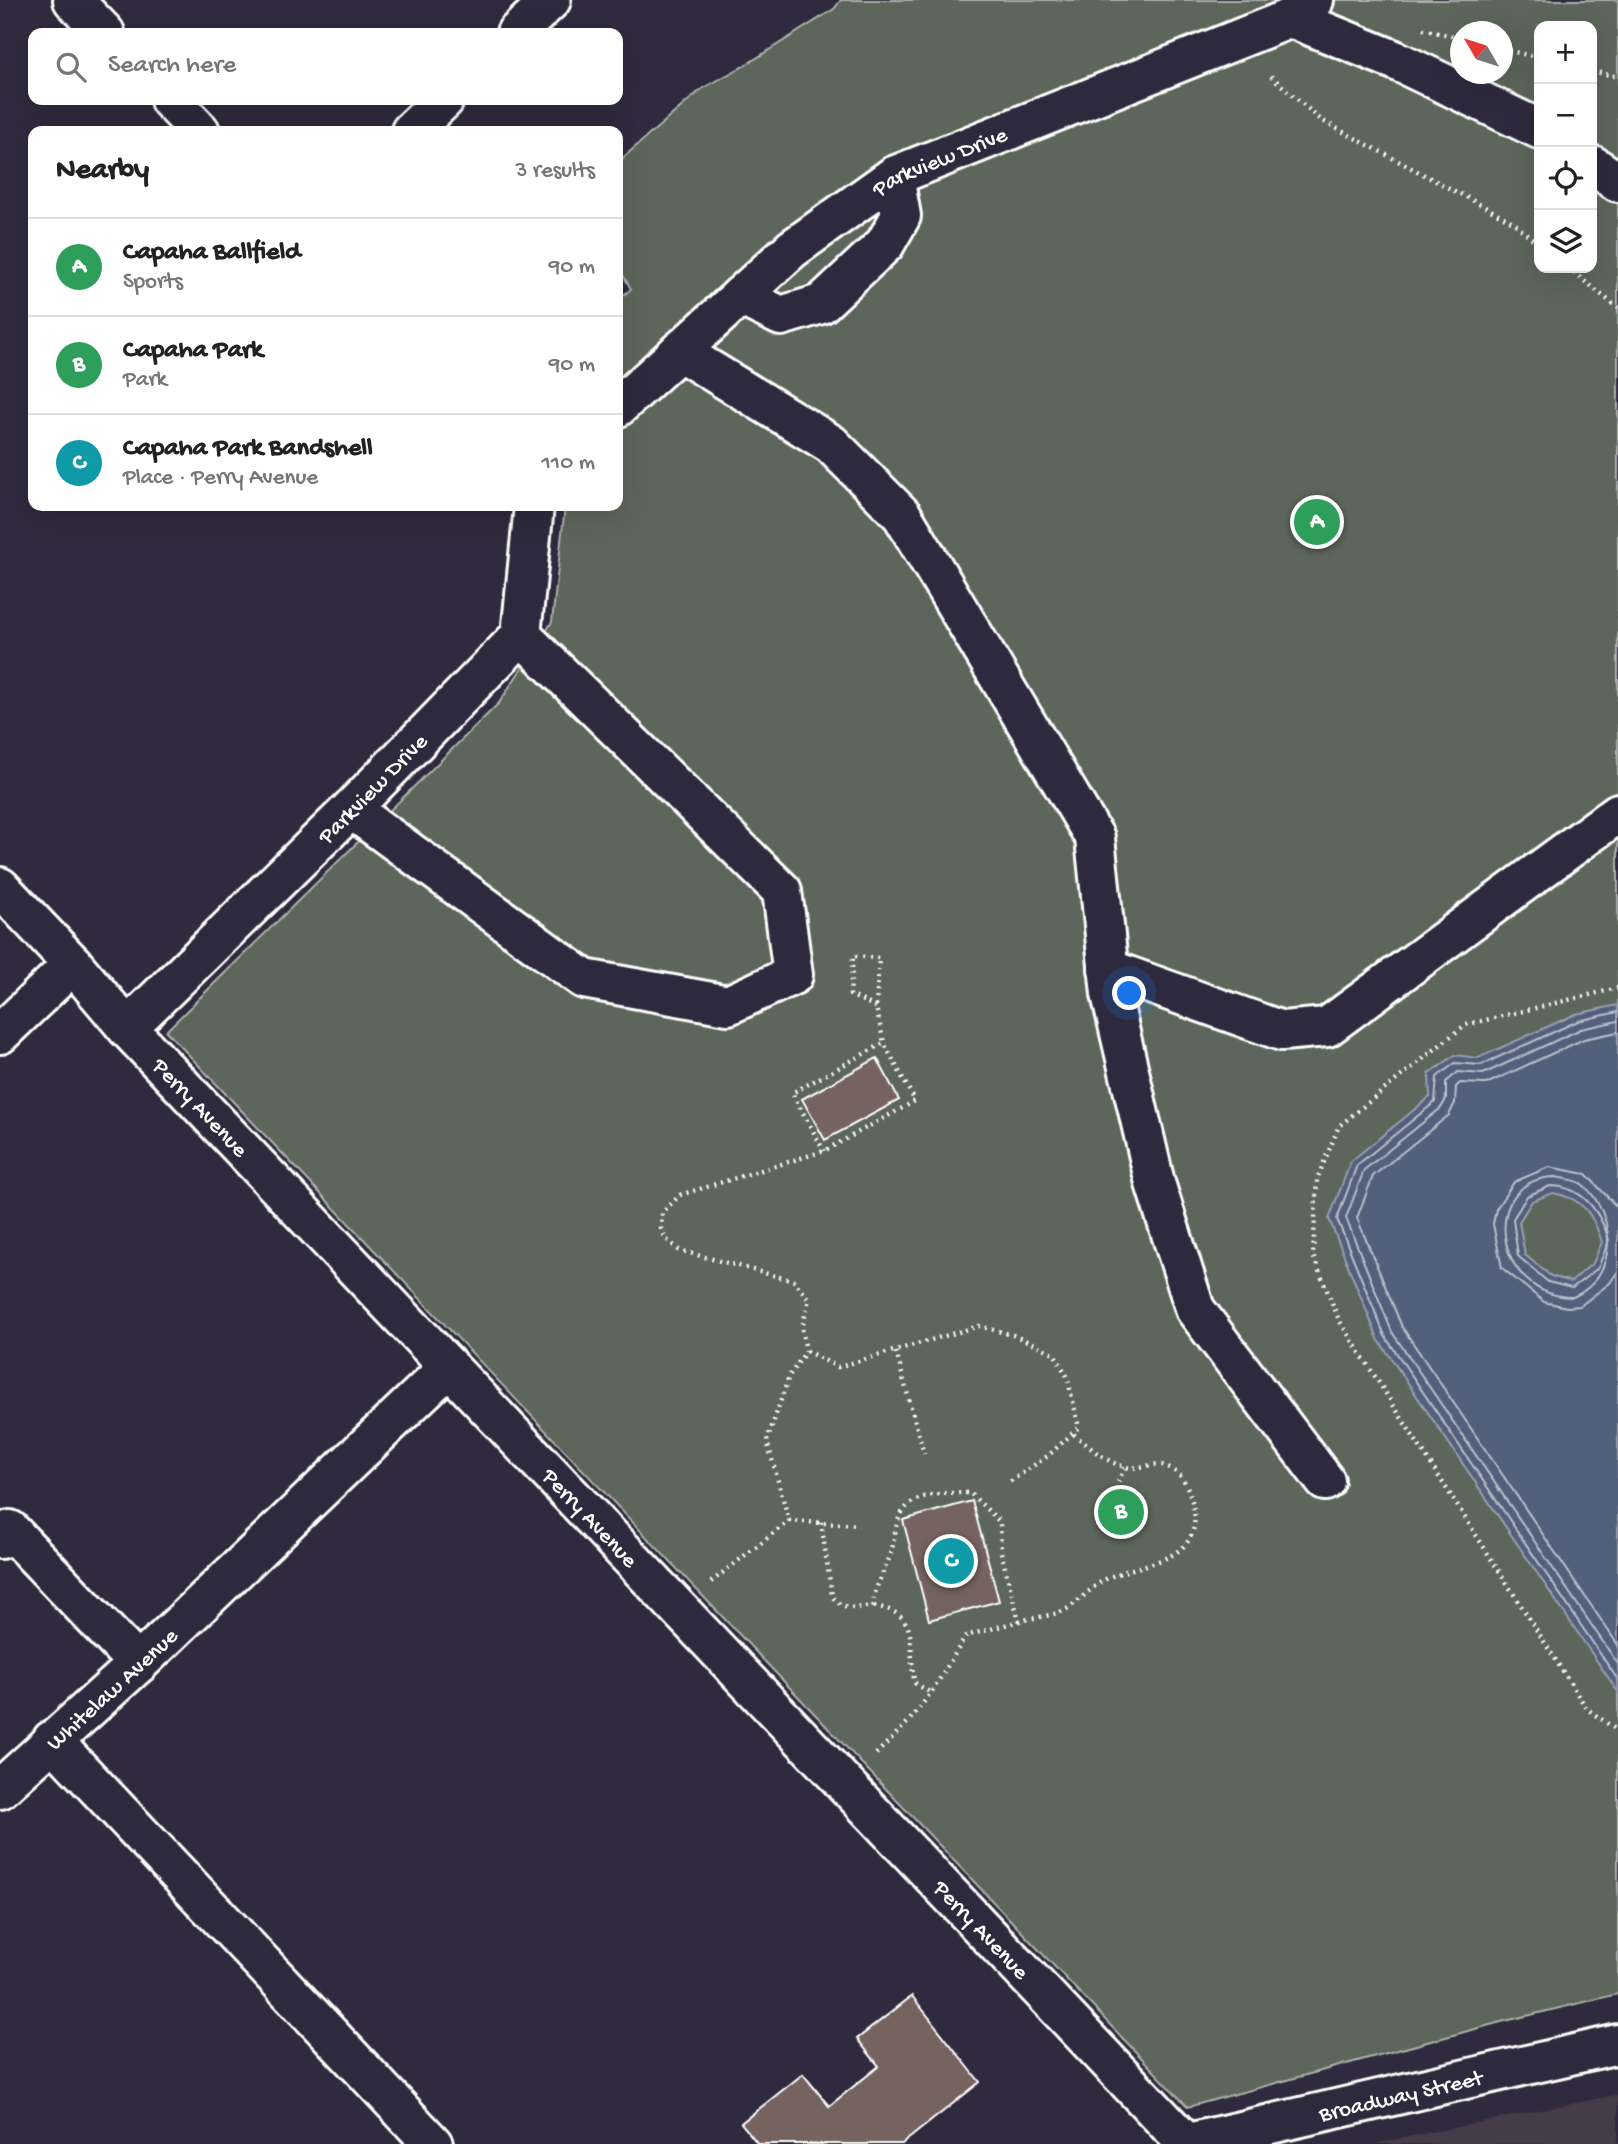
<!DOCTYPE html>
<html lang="en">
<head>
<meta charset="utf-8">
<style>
  :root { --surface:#fff; --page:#f2f2f2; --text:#222; --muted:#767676; --line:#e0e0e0; --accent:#b45309 }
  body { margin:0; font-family:"Gochi Hand",sans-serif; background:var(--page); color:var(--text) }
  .controls { position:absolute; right:21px; top:21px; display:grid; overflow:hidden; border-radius:14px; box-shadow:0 7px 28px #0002 }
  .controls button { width:63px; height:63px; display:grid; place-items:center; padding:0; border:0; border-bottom:2px solid var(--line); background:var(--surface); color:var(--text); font:35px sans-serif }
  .compass { position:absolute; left:1450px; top:21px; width:63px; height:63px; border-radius:50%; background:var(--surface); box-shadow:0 7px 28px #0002; rotate:309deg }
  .you { position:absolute; left:1130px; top:994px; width:24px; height:24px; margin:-18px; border:5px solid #fff; border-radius:50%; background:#1a73e8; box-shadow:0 0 0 10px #1a73e833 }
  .badge { display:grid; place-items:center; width:46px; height:46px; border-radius:50%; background:var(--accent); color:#fff; font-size:23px; font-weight:700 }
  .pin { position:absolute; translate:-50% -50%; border:4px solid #fff; box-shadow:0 2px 7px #0006 }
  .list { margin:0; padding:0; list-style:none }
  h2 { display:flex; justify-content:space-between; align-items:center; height:91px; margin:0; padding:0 28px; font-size:30px }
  h2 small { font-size:23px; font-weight:400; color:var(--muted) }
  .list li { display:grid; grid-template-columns:46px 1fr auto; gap:21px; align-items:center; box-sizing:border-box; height:98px; padding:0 28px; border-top:2px solid var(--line) }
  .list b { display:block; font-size:26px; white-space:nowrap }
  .list p { margin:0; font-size:23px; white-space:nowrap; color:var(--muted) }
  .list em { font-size:23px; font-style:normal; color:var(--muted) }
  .icon { flex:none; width:38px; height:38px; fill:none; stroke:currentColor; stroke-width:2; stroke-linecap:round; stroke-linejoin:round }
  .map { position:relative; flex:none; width:1618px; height:2144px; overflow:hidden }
  .search { position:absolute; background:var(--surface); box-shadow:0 7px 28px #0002; left:28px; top:28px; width:595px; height:77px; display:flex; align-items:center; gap:18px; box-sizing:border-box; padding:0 24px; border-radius:14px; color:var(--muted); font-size:26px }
  .panel { position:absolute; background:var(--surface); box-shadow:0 7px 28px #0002; left:28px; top:126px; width:595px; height:385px; border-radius:14px }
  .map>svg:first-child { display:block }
  .built { fill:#443b48 }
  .green { fill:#5d665a; stroke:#aeb2ac; stroke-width:2; fill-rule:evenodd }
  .water { fill:#52607c; stroke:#97a0b0; stroke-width:2; fill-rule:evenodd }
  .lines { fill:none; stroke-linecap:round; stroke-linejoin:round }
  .shore { stroke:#babfcb; stroke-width:2 }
  .building { fill:#746361; stroke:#fff; stroke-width:2 }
  .minor-casing { stroke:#fff; stroke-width:44 }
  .major-casing { stroke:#fff; stroke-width:44 }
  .path { stroke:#fff; stroke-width:4.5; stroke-dasharray:2 5; stroke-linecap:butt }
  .minor { stroke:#2f2a3d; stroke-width:38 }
  .major { stroke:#2f2a3d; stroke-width:38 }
  .labels { text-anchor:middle; stroke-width:7; stroke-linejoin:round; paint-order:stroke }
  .street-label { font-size:23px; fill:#fff; stroke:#2f2a3d }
</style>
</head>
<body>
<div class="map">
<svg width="1618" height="2144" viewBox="0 0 1618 2144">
  <rect width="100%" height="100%" fill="#2f2a3d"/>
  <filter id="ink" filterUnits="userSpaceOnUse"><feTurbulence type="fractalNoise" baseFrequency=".0143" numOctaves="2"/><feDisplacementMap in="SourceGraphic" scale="14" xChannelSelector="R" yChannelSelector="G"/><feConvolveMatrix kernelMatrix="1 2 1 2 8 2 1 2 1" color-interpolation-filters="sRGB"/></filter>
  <g filter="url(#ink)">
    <path class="built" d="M1615 2095H1618V2144H1373Z"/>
    <path class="green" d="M841 0H1618V1994L1501 2022 1188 2107 166 1031 499 703 552 622 565 506H618V300L631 289 618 266V162L703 88 744 66 834 9ZM1539 26H1592V268H1539ZM1460 32H1502V74H1460Z"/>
    <path class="water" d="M1618 1005V1692L1378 1339 1329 1219 1351 1161 1430 1097 1429 1074 1455 1055 1478 1058 1576 1014ZM1553 1193C1583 1198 1593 1214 1602 1242L1593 1263 1571 1282 1551 1276 1525 1255 1519 1222 1532 1201Z"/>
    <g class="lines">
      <g class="shore">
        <path d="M1618 1012 1578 1021 1481 1065 1455 1063 1437 1077 1435 1102 1357 1165 1337 1219 1385 1336 1618 1680"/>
        <path d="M1618 1021 1581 1029 1483 1074 1458 1072 1446 1082V1099L1441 1108 1364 1170 1346 1218 1392 1332 1618 1664"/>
        <path d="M1618 1032 1584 1039 1486 1084 1460 1083 1456 1087 1455 1103 1449 1115 1373 1176 1357 1218 1402 1327 1618 1645"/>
        <path d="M1556 1177C1564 1179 1575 1179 1582 1184 1618 1214 1618 1278 1573 1297 1494 1298 1477 1178 1556 1177Z"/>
        <path d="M1550 1186C1583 1186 1600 1212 1609 1240L1598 1268 1572 1288 1548 1282 1518 1256 1513 1219 1527 1196Z"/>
        <path d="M1618 1208 1586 1174 1549 1167 1514 1182 1496 1209 1493 1224 1502 1268 1544 1302 1567 1307 1580 1306 1610 1283 1618 1271"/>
      </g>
    </g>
    <g class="building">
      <path d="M877 1058 899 1100 825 1140 802 1099Z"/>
      <path d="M972 1501 999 1601 929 1620 903 1520Z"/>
      <path d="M912 1996 980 2082 902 2144H758L741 2123 803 2074 829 2106 879 2066 857 2039Z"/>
    </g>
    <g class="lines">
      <g class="minor-casing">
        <g id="minor">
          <path d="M73 0 105 33"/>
          <path d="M1291 18 1397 61 1539 129"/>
          <path d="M516 33 551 0"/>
          <path d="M170 100 200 131"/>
          <path d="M411 131 444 100"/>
          <path d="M1592 165 1618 182"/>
          <path d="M740 296 781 316 821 304 885 244 901 216 894 176"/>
          <path d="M679 351 831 444 902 515 1095 838 1111 994 1155 1183 1195 1309 1325 1481"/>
          <path id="s1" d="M618 407 792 249 894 176 1291 18 1314 0"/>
          <path d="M351 809 584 979 728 1005 793 975 782 891 521 635"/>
          <path id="s2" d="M0 887 73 964 127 1028 1186 2143"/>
          <path d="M1108 969 1282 1031 1327 1027 1618 813"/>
          <path id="s3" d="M127 1028 351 809 521 635 534 506"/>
          <path d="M0 1034 73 964"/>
          <path d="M0 1539 10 1530 138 1664"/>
          <path d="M52 1740 433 2144"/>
          <path id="s4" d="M0 1789 138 1664 449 1367"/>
        </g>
      </g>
      <g class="major-casing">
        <g id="major">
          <path id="s5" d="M1184 2144 1618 2044"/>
        </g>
      </g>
      <g class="path">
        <path d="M1423 29 1460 38"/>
        <path d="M1502 49 1539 58"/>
        <path d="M1592 71 1618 77"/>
        <path d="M1271 76 1321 120 1513 222 1539 244"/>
        <path d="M1568 268 1618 308"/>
        <path d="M1618 988 1465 1025 1339 1126 1317 1179 1313 1256 1339 1320 1587 1709 1618 1731"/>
        <path d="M876 1007 850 995 853 956 879 958 876 1007 884 1043"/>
        <path d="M806 1351 838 1367 979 1326 1013 1335 1054 1353 1067 1376 1079 1427 1049 1455 1008 1483"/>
        <path d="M896 1352 924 1454"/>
        <path d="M1118 1482 1125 1467"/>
        <path d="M789 1521 859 1525"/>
        <path d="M821 1522 832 1596C843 1611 855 1608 873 1606 874 1587 883 1574 890 1556 894 1545 894 1535 897 1524 906 1491 943 1493 970 1493L1000 1522 1001 1552 1019 1621 966 1636 931 1693 915 1683C906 1647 924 1613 873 1606"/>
        <path d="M711 1582 789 1521 767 1441 789 1376 806 1351 802 1328 809 1299 794 1281 679 1250 666 1239 661 1228 662 1213 680 1195 824 1151 915 1101 884 1043 792 1093 824 1151"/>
        <path d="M1019 1621C1034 1617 1058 1616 1070 1607 1084 1597 1092 1586 1108 1578 1143 1561 1205 1563 1193 1505 1190 1494 1186 1479 1176 1472 1156 1456 1144 1471 1126 1467 1106 1463 1088 1445 1072 1433"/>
        <path d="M876 1754 909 1721 931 1693"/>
      </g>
      <use href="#minor" class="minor"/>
      <use href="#major" class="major"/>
    </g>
  </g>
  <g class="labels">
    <g class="street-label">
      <text dy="8" stroke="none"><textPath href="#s1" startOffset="408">Parkview Drive</textPath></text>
      <text dy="8" stroke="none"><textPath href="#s3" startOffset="343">Parkview Drive</textPath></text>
      <text dy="8" stroke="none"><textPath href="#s2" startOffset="298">Perry Avenue</textPath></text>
      <text dy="8" stroke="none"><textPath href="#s2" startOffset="864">Perry Avenue</textPath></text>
      <text dy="8" stroke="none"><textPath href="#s4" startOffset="150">Whitelaw Avenue</textPath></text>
      <text dy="8" stroke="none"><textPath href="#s2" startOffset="1432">Perry Avenue</textPath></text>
      <text dy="8" stroke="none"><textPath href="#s5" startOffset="222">Broadway Street</textPath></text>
    </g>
  </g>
</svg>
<div class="controls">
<button>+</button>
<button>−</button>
<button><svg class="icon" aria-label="locate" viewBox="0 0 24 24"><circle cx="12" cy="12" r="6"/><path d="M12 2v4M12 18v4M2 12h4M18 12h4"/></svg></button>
<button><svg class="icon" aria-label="layers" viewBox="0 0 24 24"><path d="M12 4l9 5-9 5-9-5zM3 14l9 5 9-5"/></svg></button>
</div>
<svg class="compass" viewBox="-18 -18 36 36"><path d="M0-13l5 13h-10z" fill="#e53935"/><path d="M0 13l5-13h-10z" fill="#767676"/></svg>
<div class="you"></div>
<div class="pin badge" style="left:1317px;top:522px;background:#2e9e5b">A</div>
<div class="pin badge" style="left:1121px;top:1512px;background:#2e9e5b">B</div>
<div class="pin badge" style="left:951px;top:1561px;background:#0f9aa8">C</div>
<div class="search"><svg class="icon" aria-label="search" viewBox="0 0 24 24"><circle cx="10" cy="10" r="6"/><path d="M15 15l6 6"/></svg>Search here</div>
<section class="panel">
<h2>Nearby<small>3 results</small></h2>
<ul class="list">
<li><span class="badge" style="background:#2e9e5b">A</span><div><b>Capaha Ballfield</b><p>Sports</p></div><em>90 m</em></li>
<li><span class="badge" style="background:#2e9e5b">B</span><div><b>Capaha Park</b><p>Park</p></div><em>90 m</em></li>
<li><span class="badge" style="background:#0f9aa8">C</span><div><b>Capaha Park Bandshell</b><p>Place · Perry Avenue</p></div><em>110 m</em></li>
</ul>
</section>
</div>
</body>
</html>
